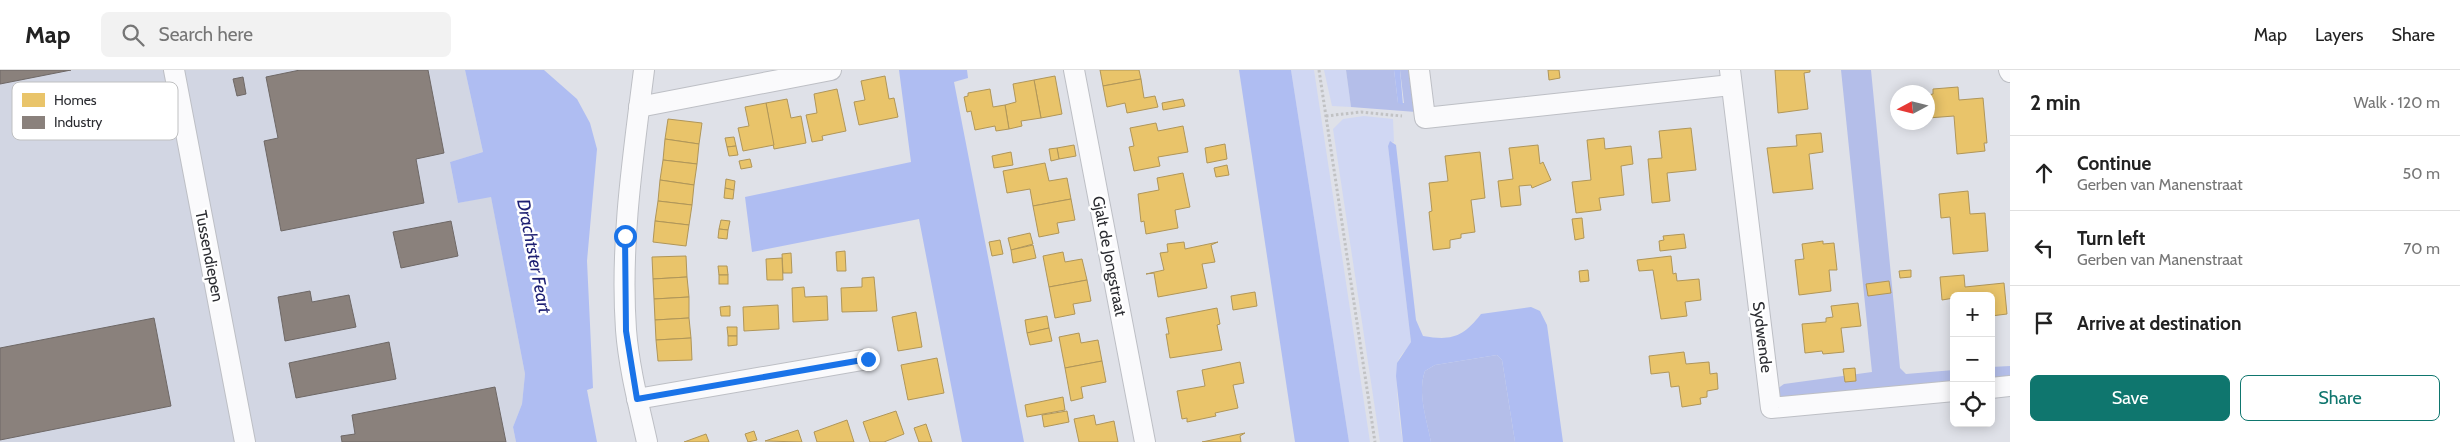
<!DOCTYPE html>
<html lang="en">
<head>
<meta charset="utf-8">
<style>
  :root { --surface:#fff; --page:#f2f2f2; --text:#222; --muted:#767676; --line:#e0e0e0; --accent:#0f766e }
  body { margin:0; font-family:Cabin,sans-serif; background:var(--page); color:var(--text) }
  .controls { position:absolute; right:15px; bottom:15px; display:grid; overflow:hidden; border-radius:8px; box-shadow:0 2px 12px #0003 }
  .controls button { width:45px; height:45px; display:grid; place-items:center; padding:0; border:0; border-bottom:1px solid var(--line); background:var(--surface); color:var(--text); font:25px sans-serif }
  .compass { position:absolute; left:1890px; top:15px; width:45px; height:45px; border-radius:50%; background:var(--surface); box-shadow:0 2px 12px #0003; rotate:263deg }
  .stop { position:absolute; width:15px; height:15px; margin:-11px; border:4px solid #1a73e8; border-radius:50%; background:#fff }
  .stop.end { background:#1a73e8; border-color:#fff; box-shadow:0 1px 5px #0008 }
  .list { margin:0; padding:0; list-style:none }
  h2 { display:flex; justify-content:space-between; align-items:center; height:65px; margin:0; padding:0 20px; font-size:21px }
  h2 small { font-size:16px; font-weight:400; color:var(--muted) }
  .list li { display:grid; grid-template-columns:32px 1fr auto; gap:15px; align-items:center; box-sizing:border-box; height:75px; padding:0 20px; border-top:1px solid var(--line) }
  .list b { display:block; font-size:19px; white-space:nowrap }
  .list p { margin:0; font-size:16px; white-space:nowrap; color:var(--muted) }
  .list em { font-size:16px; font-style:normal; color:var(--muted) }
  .actions { display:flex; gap:10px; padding:15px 20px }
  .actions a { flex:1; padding:11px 0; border:1px solid var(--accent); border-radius:8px; text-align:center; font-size:18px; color:var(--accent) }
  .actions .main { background:var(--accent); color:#fff }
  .icon { flex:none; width:28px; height:28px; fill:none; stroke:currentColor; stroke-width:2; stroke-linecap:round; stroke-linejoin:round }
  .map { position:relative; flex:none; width:2010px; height:372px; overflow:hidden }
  header { display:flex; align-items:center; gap:30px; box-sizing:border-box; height:70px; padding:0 25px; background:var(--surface); border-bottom:1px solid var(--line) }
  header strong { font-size:24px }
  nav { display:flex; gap:28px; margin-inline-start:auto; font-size:18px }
  .search { width:350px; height:45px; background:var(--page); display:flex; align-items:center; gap:12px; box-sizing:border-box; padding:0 18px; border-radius:8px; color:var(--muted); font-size:19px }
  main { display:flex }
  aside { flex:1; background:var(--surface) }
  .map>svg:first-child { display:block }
  .built { fill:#d2d6e3 }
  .green { fill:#d0d7f3 }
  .forest { fill:#b4bee9 }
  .water { fill:#afbdf2 }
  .homes { fill:#e9c46a; stroke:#b09659 }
  .industry { fill:#8a817c; stroke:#6e6866 }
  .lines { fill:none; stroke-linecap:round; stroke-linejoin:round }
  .street-casing { stroke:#bdbfc5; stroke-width:22 }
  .path { stroke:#c1c2c4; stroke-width:3; stroke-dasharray:2.5 2.5; stroke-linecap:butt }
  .street { stroke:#fafafc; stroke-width:20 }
  .route { stroke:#1a73e8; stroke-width:6 }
  .labels { text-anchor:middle; stroke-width:5; stroke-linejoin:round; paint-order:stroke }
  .street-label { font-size:16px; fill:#2b2c31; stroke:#fff }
  .water-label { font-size:18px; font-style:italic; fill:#1d1f72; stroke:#fff }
  .key { fill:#fff; stroke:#bfc0c1; stroke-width:1 }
  .key-label { font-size:14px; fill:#2b2c31 }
</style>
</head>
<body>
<header>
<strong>Map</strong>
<div class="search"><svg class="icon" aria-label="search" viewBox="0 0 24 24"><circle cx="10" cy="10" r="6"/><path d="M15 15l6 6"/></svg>Search here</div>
<nav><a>Map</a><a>Layers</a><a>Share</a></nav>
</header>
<main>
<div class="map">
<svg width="2010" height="372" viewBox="0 0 2010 372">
  <rect width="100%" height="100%" fill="#dfe1e8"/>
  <path class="built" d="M0 0H465L483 82 450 92 458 133 491 126 525 304 522 334 513 357 516 372H0Z"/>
  <g class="green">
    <path d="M1291 0H1314L1370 372H1349Z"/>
    <path d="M1324 0H1346L1351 37 1332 36Z"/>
    <path d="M1364 46 1393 49 1394 72H1390L1388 76 1411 272C1408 279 1401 283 1398 291 1394 305 1400 357 1403 372H1380L1333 59 1343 49Z"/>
  </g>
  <g class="forest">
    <path d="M1346 0H1394L1398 33H1404L1400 0H1410L1416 42 1351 37Z"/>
    <path d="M1841 0H1871L1900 298 1906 304 1954 300V328L1772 341 1770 324 1784 314 1872 302Z"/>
    <path d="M1497 285 1502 290 1515 372H1431C1427 350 1417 323 1425 301L1435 295Z"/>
    <path d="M2010 296V324L1991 326V297Z"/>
  </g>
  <g class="water">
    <path d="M465 0H544L577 29 590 53 597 79 587 191 593 318 587 320 597 372H516L513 357 522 334 525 304 491 127 458 133 450 92 483 82Z"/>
    <path d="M899 0H967L968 8 954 12 1024 372H962L919 149 752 182 745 127 911 92Z"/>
    <path d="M1239 0H1291L1349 372H1295Z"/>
    <path d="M1394 0H1400L1403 35 1398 33Z"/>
    <path d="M1390 71 1396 75 1416 250 1423 266C1452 271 1463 267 1481 244L1531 237 1540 241 1547 255 1563 372H1515L1502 290 1497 285 1435 295 1425 301C1417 323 1427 350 1431 372H1403L1396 306 1397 293 1411 272 1388 76Z"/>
  </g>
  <g class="homes">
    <path d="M1100 0H1139L1141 9 1103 16Z"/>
    <path d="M1548 0H1559L1560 8 1549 10Z"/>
    <path d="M1775 0H1810V2L1804 3 1808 39 1778 43Z"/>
    <path d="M885 6 889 29 894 28 898 47 859 55 854 32 865 30 861 11Z"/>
    <path d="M1055 6 1062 44 1041 48 1034 10Z"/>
    <path d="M1141 9 1144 28 1155 26 1158 37 1127 43 1125 33 1107 37 1103 16Z"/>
    <path d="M1034 10 1041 48 1021 51 1022 56 1009 59 1005 35 1016 32 1013 14Z"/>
    <path d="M1958 17 1959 30 1983 28 1987 73H1984L1985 81 1957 84 1954 46 1928 48V25L1933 24V19Z"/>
    <path d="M837 19 846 61 822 66 823 70 812 72 806 45 817 43 814 24Z"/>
    <path d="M990 19 993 37 1005 35 1009 59 996 61 995 56 975 60 971 41 967 42 964 27 968 26V23Z"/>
    <path d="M787 29 791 48 801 46 806 73 774 79 766 33Z"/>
    <path d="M1183 29 1185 36 1163 40 1162 33Z"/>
    <path d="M766 33 774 75 743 81 738 58 749 56 745 37Z"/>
    <path d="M668 49 702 53 699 74 665 69Z"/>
    <path d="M1156 53 1158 61 1183 56 1188 82 1158 87 1160 96 1134 101 1129 77 1134 76 1130 58Z"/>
    <path d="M1691 58 1696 100 1667 103 1670 131 1652 133 1648 89 1662 88 1659 61Z"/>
    <path d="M1821 63 1823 82 1809 84 1813 119 1773 123 1767 78 1797 76 1796 65Z"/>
    <path d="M734 67 736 76 727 77 725 68Z"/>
    <path d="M1604 68 1605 79 1631 76 1633 94 1621 96 1624 125 1599 128 1601 140 1576 143 1572 112 1591 110 1587 70Z"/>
    <path d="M665 69 699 74 697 94 663 90Z"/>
    <path d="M1225 74 1227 89 1207 93 1205 78Z"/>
    <path d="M1074 75 1076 86 1059 89 1057 78Z"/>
    <path d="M1538 75 1540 94 1543 92 1551 110 1532 118 1531 115 1519 116 1521 135 1501 137 1498 111 1513 109 1509 78Z"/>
    <path d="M736 76 738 85 729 86 727 77Z"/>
    <path d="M1057 78 1059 89 1051 91 1049 79Z"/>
    <path d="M1011 82 1013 95 994 98 992 86Z"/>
    <path d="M1480 82 1485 128 1471 130 1475 162 1461 164V168L1450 170V178L1433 180 1429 142 1432 141 1429 113 1448 111 1445 86Z"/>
    <path d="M750 89 752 97 741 99 739 91Z"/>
    <path d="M663 90 697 94 694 115 660 110Z"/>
    <path d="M1045 93 1049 111 1067 108 1071 129 1033 136 1030 119 1007 123 1003 101Z"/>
    <path d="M1227 95 1229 105 1216 107 1214 98Z"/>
    <path d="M1183 103 1190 137 1175 140 1178 158 1146 164 1144 151 1141 152 1138 124 1159 120 1157 108Z"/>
    <path d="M726 109 735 111 734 120 725 118Z"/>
    <path d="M660 110 694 115 692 135 658 131Z"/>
    <path d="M725 118 734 120 733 129 724 128Z"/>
    <path d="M1968 121 1970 144 1985 143 1988 181 1953 184 1950 147 1941 148 1939 124Z"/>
    <path d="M1071 129 1075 150 1057 153 1059 163 1039 167 1033 136Z"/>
    <path d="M658 131 692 135 689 155 655 151Z"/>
    <path d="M1582 148 1584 168 1575 170 1572 149Z"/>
    <path d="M721 150 730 151 728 160 719 159Z"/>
    <path d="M655 151 689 155 686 176 653 172Z"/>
    <path d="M719 159 728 160 727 169 718 168Z"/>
    <path d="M1030 163 1033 174 1011 180 1008 168Z"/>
    <path d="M1684 164 1686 178 1660 181 1659 171 1664 170 1663 166Z"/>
    <path d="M1000 170 1003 184 992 186 989 172Z"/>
    <path d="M1823 171V174L1834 173 1837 200H1829L1831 221 1799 225 1795 190 1804 189 1802 174Z"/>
    <path d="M1184 172 1185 179 1218 172 1211 175 1215 192 1202 194 1207 218 1158 227 1154 203 1146 204 1164 200 1160 183 1168 182 1167 174Z"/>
    <path d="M1033 175 1036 188 1013 193 1011 180Z"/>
    <path d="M845 181 846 201H837L836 182Z"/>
    <path d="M1063 182 1065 192 1082 189 1087 210 1049 217 1043 186Z"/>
    <path d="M791 183 792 203H783L782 184Z"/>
    <path d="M686 186 687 207 653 209 652 187Z"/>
    <path d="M1671 186 1673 204 1676 203 1677 211 1699 209 1701 230 1685 232 1687 246 1661 249 1653 200 1639 201 1637 190Z"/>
    <path d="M782 188 783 210H767L766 189Z"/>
    <path d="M718 196H727L728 205H719Z"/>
    <path d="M1588 200 1589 211 1580 212 1579 201Z"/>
    <path d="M1911 200V207L1900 208 1899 201Z"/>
    <rect x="719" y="205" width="9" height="9"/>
    <path d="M1964 205 1965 217 2004 213 2007 244 1991 246V226H1954V228L1942 230 1940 207Z"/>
    <path d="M687 207 689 227 654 229 653 209Z"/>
    <path d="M874 207 877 241 842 242 841 218 862 217V208Z"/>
    <path d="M1087 210 1091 231 1073 234 1075 244 1055 248 1049 217Z"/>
    <path d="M1889 211 1891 223 1868 226 1866 214Z"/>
    <path d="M804 217 805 227 827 226 828 250 793 252 792 218Z"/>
    <path d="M1255 222 1257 236 1233 240 1231 226Z"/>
    <path d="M689 227V248L655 250 654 229Z"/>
    <path d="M1858 233 1861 256 1841 258 1844 282 1823 284 1822 281 1805 283 1802 254 1826 252V248L1833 247 1831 236Z"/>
    <path d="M778 235 779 259 744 261 743 237Z"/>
    <path d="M730 236V246H721L720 237Z"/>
    <path d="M1217 238 1220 254 1217 255 1222 280 1170 288 1166 264H1169L1166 248Z"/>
    <path d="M916 242 922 277 898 281 892 247Z"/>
    <path d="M1047 246 1049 258 1027 263 1025 250Z"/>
    <path d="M689 248 691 268 656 270 655 250Z"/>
    <path d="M727 257H737V266H728Z"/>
    <path d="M1049 258 1052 271 1030 275 1027 263Z"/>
    <path d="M1079 263 1081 273 1098 270 1102 291 1065 298 1059 267Z"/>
    <path d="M728 266H737V275L728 276Z"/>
    <path d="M691 268 692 290 658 291 656 270Z"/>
    <path d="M1684 282 1686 294 1709 292 1710 304 1717 303 1718 319 1707 321V327L1700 328 1701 334 1682 337 1679 316 1671 317 1669 302 1651 304 1649 286Z"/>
    <path d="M937 288 944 323 908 330 901 295Z"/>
    <path d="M1102 291 1106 312 1081 317 1083 328 1071 331 1065 298Z"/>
    <path d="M1240 292 1244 313 1233 315 1238 338 1215 343 1216 346 1187 352V348L1182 349 1177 321 1205 316 1202 300Z"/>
    <path d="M1855 298 1856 311 1845 312 1843 299Z"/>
    <path d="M1063 327 1065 340 1027 347 1025 335Z"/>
    <path d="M896 341 904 364 884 372H870L863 352Z"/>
    <path d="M1067 341 1069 352 1044 357 1042 345Z"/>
    <path d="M1094 345 1096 355 1114 351 1118 372H1079L1074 349Z"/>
    <path d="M847 350 854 372H817L814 362Z"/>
    <path d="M926 354 932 372H919L914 358Z"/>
    <path d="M798 360 802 372 765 371Z"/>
    <path d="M754 361 757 370 748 372 745 364Z"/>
    <path d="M1245 363 1240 366 1241 372H1202Z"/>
    <path d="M706 364 709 372H684Z"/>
  </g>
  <g class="industry">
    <path d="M0 0H71L0 14Z"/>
    <path d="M300 0H428L444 83 416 89 424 133 281 161 264 71 278 68 266 7Z"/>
    <path d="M243 7 246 24 237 26 233 9Z"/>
    <path d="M451 151 458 186 401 198 393 162Z"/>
    <path d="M310 221 312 232 349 225 356 257 285 271 278 227Z"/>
    <path d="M154 248 171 336 0 370V278Z"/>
    <path d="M389 272 396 309 296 328 289 293Z"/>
    <path d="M495 317 506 372H342L341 366 355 364 352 345Z"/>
  </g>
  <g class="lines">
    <g class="street-casing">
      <g id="street">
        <path d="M174 0 245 372"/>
        <path d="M644 0C633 87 620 173 626 260 629 298 639 336 647 372"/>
        <path d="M1074 0 1145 372"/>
        <path d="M1419 0 1425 48 1731 15"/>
        <path d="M1730 0 1771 338 1954 321"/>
        <path d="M2009 0 2010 2"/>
        <path d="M639 37 831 0"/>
        <path d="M1991 318 2010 316"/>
        <path d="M637 329 868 289"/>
      </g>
    </g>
    <g class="path">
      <path d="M1319 0 1375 372"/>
      <path d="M1326 46 1361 42 1402 46"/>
    </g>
    <use href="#street" class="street"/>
  </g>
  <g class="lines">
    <path class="route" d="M625 166 626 261 637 329 868 289"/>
  </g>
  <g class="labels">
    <g class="street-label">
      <text transform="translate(210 186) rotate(79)" y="6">Tussendiepen</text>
      <text transform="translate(1110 186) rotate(79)" y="6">Gjalt de Jongstraat</text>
      <text transform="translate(1763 267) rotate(83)" y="6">Sydwende</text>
    </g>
    <g class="water-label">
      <text transform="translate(534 186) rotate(79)" y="6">Drachtster Feart</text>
    </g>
  </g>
  <rect x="12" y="12" width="166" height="58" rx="8" class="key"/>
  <rect x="22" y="23" width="23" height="14" fill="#e9c46a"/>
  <rect x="22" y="46" width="23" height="13" fill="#8a817c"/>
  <g class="key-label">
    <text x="54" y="35">Homes</text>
    <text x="54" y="57">Industry</text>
  </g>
</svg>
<div class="controls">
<button>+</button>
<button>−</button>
<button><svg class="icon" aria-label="locate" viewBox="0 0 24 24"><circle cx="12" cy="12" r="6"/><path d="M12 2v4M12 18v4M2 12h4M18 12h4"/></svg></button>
</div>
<svg class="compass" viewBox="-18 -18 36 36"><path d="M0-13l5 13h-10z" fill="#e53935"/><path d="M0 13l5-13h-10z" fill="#767676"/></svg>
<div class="stop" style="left:625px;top:166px"></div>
<div class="stop end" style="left:868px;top:289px"></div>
</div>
<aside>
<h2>2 min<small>Walk · 120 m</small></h2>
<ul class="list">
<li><svg class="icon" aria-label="ahead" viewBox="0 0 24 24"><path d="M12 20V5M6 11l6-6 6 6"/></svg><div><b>Continue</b><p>Gerben van Manenstraat</p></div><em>50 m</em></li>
<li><svg class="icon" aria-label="left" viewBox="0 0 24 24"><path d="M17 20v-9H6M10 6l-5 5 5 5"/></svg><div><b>Turn left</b><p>Gerben van Manenstraat</p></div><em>70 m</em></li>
<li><svg class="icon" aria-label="arrive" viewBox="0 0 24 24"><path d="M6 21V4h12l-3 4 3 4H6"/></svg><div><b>Arrive at destination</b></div></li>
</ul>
<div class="actions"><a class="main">Save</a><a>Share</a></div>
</aside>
</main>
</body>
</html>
